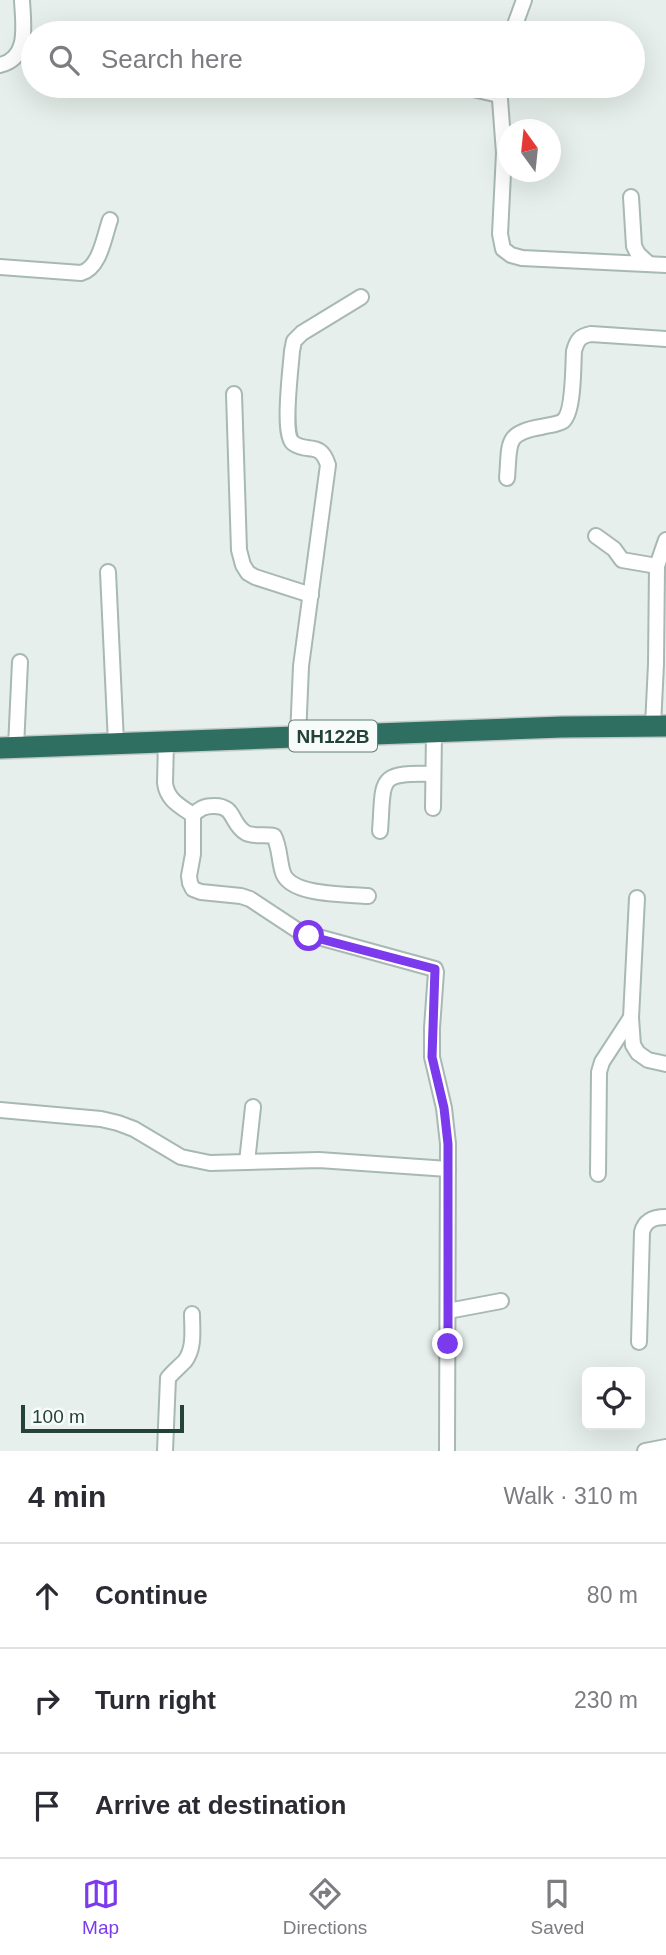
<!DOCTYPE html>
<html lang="en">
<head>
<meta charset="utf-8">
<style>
  :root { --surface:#fff; --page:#f2f2f3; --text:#2b2b33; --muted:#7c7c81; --line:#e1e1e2; --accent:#7c3aed }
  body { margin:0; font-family:Helvetica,sans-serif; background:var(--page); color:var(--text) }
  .controls { position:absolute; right:21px; bottom:21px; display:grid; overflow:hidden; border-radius:10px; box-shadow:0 7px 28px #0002 }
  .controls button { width:63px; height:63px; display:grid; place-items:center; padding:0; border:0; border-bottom:2px solid var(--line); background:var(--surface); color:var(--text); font:35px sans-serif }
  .compass { position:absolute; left:498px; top:119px; width:63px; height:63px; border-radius:50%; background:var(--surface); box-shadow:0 7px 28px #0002; rotate:345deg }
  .scale { position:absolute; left:21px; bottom:18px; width:163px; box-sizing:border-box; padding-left:7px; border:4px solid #24423a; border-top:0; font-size:19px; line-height:24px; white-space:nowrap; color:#24423a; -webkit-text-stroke:5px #f7fbf9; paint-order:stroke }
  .stop { position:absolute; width:21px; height:21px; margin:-16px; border:5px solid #7c3aed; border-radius:50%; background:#fff }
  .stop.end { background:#7c3aed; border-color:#fff; box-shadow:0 2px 7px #0008 }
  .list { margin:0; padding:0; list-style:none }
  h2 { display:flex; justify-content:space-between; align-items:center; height:91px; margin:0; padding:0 28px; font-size:30px }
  h2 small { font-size:23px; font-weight:400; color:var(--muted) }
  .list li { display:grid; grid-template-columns:46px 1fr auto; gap:21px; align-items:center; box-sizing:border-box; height:105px; padding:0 28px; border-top:2px solid var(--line) }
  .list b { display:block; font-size:26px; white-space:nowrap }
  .list em { font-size:23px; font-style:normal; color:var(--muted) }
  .icon { flex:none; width:38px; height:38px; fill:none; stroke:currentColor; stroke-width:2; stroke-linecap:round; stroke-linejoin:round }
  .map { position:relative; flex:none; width:666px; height:1451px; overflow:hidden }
  .search { position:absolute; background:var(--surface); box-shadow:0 7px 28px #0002; left:21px; right:21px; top:21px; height:77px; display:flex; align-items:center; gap:18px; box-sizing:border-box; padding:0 24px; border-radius:38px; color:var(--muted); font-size:26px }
  .sheet { height:406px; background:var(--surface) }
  nav { display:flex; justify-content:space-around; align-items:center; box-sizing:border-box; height:98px; border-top:2px solid var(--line); background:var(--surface); font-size:19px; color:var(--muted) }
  nav a { display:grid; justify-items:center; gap:4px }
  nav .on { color:var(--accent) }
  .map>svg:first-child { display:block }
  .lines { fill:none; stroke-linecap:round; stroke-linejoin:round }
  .minor-casing { stroke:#a8b8b2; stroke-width:18 }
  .highway-casing { stroke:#c2cac8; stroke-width:24 }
  .minor { stroke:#fff; stroke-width:14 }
  .highway { stroke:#2f6f62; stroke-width:21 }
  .route { stroke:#7c3aed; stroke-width:9 }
  .labels { text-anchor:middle; stroke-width:5; stroke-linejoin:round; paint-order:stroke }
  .shield { fill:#f7fbf9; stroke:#637a73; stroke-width:2 }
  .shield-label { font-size:19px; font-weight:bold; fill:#24423a }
</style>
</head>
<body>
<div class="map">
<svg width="666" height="1451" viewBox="0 0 666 1451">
  <rect width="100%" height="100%" fill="#e6efeb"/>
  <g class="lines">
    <g class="minor-casing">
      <g id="minor">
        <path d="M512 33 524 0"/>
        <path d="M0 65C30 58 23 24 22 0"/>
        <path d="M460 86 499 95"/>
        <path d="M499 86 504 153 500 234 503 249 511 255 522 258 666 265"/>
        <path d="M631 197 634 246 638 254 648 263"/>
        <path d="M0 267 81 273C100 268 104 237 110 220"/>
        <path d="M234 394 239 550 243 565 248 573 255 577 311 595"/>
        <path d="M507 478C510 444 504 433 541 427 548 425 557 425 563 421 574 412 573 366 574 351 577 340 580 336 591 334L666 339"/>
        <path d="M596 536 614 549 622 560 657 566"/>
        <path d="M108 572 116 743"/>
        <path d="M653 726 656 664 657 566 666 540"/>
        <path d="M298 737 301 666 328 465C320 440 308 454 293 443 282 435 291 366 292 351L294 341 302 333 361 297"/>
        <path d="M166 741 165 783C167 800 180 806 193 815 199 809 204 806 213 806 236 805 230 824 246 833 254 837 265 834 274 836 280 848 279 861 283 873 291 896 347 894 368 896"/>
        <path d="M16 747 20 662"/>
        <path d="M433 808 434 732"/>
        <path d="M193 815V854L189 876 190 883 193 889 201 892 241 896 250 899 300 932 435 969 436 972 432 1028V1057L444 1108 448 1144 447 1451"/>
        <path d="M380 831C384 779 376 772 433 774"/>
        <path d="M637 898 631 1018 633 1045 638 1053 648 1060 666 1064"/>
        <path d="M0 1110 101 1119 118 1123 134 1129 181 1157 210 1163 319 1160 448 1169"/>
        <path d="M247 1162 253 1107"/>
        <path d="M598 1174 599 1072 602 1062 630 1019"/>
        <path d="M448 1311 501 1301"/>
        <path d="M639 1342 642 1232C645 1220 654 1217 666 1217"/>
        <path d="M165 1451 168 1378C173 1372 179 1367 185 1361 195 1348 192 1329 192 1314"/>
        <path d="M645 1451 666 1447"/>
      </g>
    </g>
    <g class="highway-casing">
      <path id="highway" d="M0 748 562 727 666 726"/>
    </g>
    <use href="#minor" class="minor"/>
    <use href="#highway" class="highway"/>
  </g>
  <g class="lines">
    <path class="route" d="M309 936 435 969 432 1057 444 1108 448 1144V1344"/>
  </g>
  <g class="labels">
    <rect class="shield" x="289" y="720.5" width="88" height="31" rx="5"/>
    <g class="shield-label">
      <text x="333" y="743">NH122B</text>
    </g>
  </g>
</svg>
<div class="controls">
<button><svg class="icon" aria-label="locate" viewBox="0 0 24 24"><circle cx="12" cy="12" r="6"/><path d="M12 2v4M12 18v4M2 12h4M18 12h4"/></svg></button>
</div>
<svg class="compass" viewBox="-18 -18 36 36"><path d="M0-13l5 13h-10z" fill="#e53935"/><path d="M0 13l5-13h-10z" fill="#7c7c81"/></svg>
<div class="scale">100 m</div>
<div class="stop" style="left:309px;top:936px"></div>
<div class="stop end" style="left:448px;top:1344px"></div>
<div class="search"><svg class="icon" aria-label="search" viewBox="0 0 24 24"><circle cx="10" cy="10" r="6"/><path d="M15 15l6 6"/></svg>Search here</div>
</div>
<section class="sheet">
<h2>4 min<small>Walk · 310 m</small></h2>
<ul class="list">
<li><svg class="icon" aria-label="ahead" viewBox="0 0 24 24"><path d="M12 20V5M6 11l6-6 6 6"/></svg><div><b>Continue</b></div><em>80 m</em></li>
<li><svg class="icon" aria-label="right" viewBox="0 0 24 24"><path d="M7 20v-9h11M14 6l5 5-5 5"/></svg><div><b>Turn right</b></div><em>230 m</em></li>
<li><svg class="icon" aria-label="arrive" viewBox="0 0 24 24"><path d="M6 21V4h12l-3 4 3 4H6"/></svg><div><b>Arrive at destination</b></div></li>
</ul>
</section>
<nav>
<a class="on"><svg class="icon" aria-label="map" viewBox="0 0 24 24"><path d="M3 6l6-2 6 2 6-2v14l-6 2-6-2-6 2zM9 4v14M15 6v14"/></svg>Map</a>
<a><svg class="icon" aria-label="directions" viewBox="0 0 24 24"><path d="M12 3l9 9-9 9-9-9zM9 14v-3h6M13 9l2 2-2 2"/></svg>Directions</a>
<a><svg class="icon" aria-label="saved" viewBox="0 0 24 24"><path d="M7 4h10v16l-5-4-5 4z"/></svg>Saved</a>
</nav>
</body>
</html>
